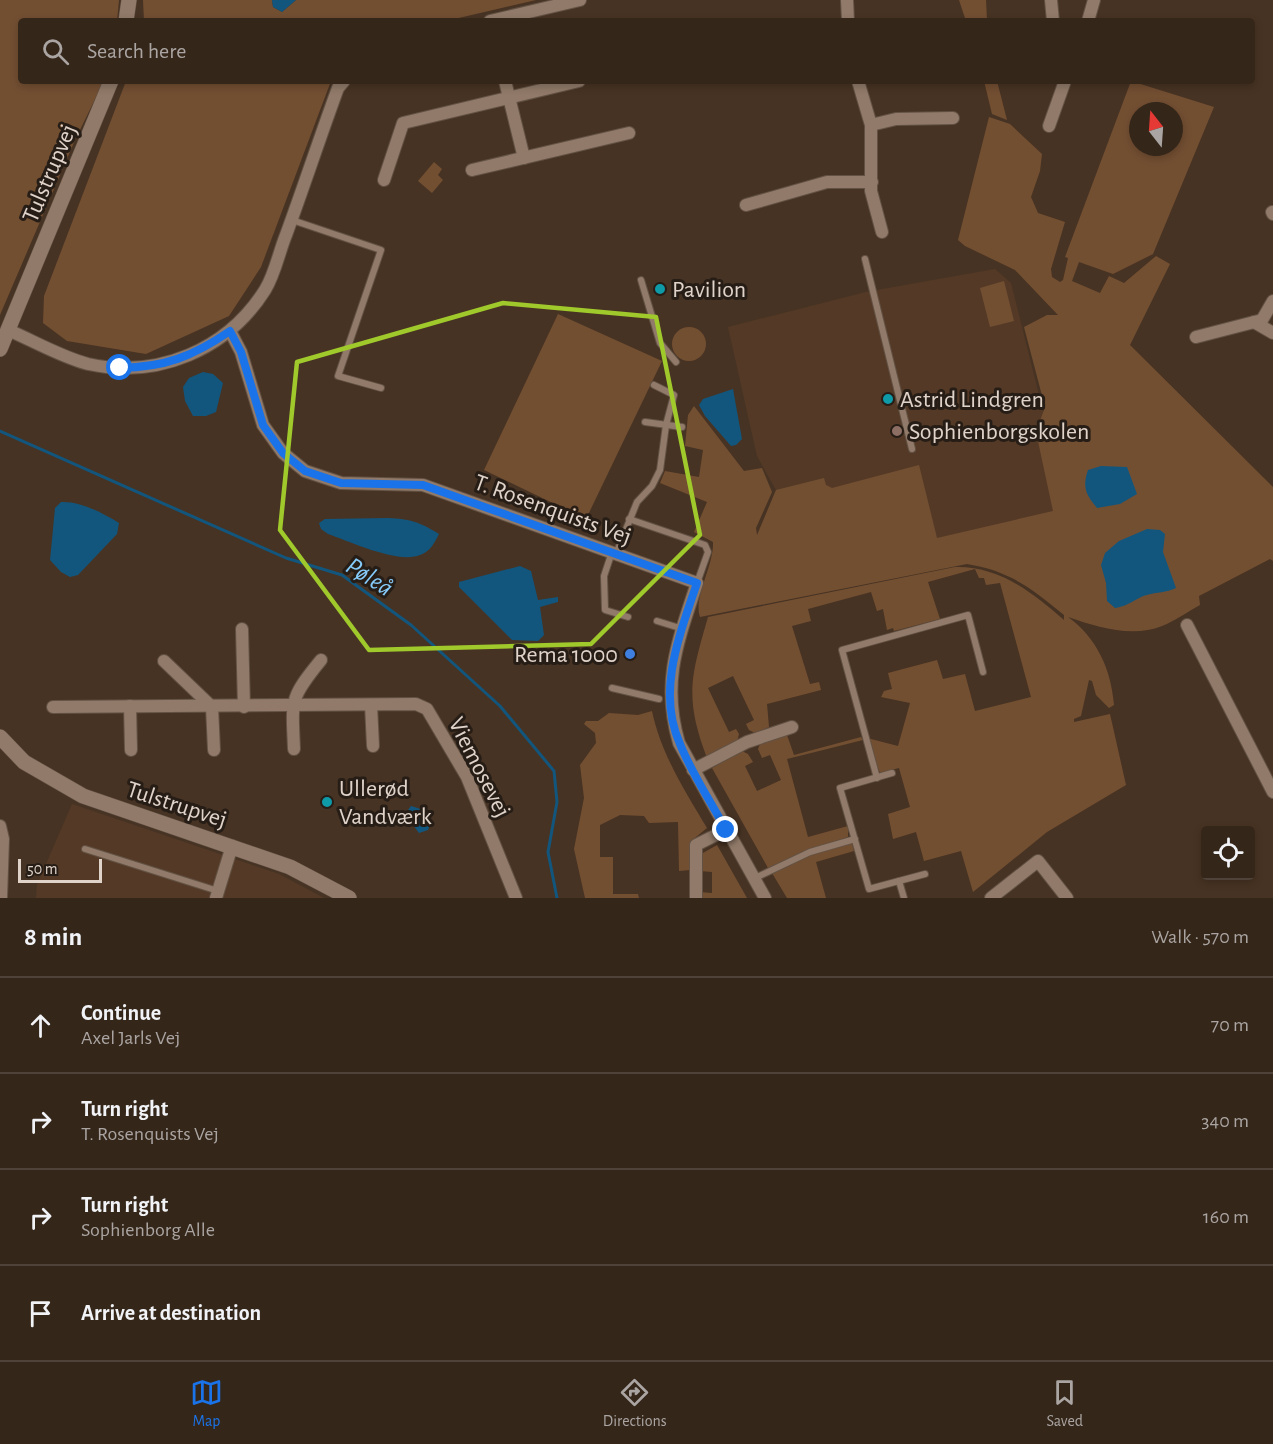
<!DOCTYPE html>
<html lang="en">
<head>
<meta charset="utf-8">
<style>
  :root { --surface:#35261a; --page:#403227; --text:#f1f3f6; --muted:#aaa5a2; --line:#4f4339; --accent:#1a73e8 }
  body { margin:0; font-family:"Alegreya Sans",sans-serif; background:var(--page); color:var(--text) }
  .controls { position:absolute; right:18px; bottom:18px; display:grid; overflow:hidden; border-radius:6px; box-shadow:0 3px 9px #0003 }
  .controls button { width:54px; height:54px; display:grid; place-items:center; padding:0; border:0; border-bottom:2px solid var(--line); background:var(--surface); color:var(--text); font:30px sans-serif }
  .compass { position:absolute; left:1129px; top:102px; width:54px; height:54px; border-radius:50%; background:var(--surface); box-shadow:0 3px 9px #0003; rotate:343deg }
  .scale { position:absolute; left:18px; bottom:15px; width:84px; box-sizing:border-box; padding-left:6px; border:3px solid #e0d3ca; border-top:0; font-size:16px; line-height:21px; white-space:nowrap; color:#e0d3ca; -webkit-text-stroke:4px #261d16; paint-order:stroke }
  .stop { position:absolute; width:18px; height:18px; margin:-14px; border:4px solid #1a73e8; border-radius:50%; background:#fff }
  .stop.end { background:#1a73e8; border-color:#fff; box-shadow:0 2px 6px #0008 }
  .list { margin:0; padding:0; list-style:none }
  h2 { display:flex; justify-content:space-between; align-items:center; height:78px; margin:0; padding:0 24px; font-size:26px }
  h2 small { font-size:20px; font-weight:400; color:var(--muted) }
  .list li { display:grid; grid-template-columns:39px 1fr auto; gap:18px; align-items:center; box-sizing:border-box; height:96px; padding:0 24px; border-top:2px solid var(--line) }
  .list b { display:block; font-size:22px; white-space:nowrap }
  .list p { margin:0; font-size:20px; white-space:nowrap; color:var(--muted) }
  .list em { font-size:20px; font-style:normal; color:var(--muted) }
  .icon { flex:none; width:33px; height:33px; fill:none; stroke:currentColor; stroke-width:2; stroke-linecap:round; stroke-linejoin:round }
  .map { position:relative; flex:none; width:1273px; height:898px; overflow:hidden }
  .search { position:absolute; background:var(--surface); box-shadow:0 3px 9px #0003; left:18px; right:18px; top:18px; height:66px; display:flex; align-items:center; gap:15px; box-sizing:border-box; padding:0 21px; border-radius:6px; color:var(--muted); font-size:22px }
  .sheet { height:462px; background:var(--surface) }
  nav { display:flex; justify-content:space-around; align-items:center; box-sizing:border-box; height:84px; border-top:2px solid var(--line); background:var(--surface); font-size:16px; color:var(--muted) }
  nav a { display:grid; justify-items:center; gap:3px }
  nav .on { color:var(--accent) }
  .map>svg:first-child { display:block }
  .built { fill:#543a26 }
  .green { fill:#734f32; fill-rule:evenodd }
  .water { fill:#12567d }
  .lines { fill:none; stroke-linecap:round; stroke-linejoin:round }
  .stream { stroke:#12567d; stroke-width:3 }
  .service-casing { stroke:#635244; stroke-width:8 }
  .minor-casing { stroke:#635244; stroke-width:14 }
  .tertiary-casing { stroke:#635244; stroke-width:16 }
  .service { stroke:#917a69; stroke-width:6 }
  .minor { stroke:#917a69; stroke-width:12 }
  .tertiary { stroke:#917a69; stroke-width:15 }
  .route { stroke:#1a73e8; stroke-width:8 }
  .marked { fill:none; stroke:#a0c92b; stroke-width:4.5; stroke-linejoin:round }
  .culture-dot { fill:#0f9aa8; stroke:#261d16; stroke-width:2 }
  .education-dot { fill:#8d6e63; stroke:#261d16; stroke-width:2 }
  .shop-dot { fill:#3f7fe0; stroke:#261d16; stroke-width:2 }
  .labels { text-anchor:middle; stroke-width:6; stroke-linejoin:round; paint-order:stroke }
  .street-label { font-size:24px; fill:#e0d3ca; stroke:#261d16 }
  .poi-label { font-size:24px; fill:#e0d3ca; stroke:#261d16; text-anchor:start }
  .water-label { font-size:26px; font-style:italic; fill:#86cbfa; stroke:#261d16 }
</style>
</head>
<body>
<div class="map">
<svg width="1273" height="898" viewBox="0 0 1273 898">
  <rect width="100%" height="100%" fill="#473323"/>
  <g class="built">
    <path d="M995 269 1011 283 1043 411 1045 450 1057 513 938 542 749 556 776 490 757 456 728 327 866 292Z"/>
    <path d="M72 804 279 874 324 898H36L37 885Z"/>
  </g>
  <g class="green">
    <path d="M0 0H119L117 21H21V81H104L75 140 0 315Z"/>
    <path d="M143 0H272L273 7 282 12 296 0H536L446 21H144Z"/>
    <path d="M959 0H986L987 21H966Z"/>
    <path d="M126 81H331L261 267 229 316 146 354 67 341 43 323 44 296Z"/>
    <path d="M984 81H997L1007 120 992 114Z"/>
    <path d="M1131 81 1214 107 1153 254 1113 274 1079 262 1072 281 1100 293 1109 276 1124 283 1156 256 1170 264 1130 345 1273 487V561L1270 559 1199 596 1200 605C1187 612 1175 621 1162 626 1132 638 1097 627 1068 617 1097 638 1111 669 1114 705L1109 708 1096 695 1092 681 1089 680 1081 716 1074 719V722L1110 714 1126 785 1047 832 973 892 961 851 924 861 916 832 893 839 888 814 910 807 899 768 880 773 867 738 898 746 910 703 881 697 884 691 892 689 888 673 937 660 943 679 965 674 975 711 1031 697 1000 583 986 585 984 578H979L975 569 928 582 940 619 894 631 893 628 887 630 883 609 877 611 871 592 808 609 811 621 792 626 810 684 819 682 821 690 767 704 769 727 755 733 749 730 746 724 754 720 733 676 708 688 729 732 736 729 739 734 737 742 707 758C684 698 691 676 708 617L955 567C999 566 1032 592 1064 620V615C1031 588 1010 571 967 564L700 617C693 597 714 566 713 542L694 532 707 502 660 483 665 471 699 477 703 450 685 446 688 415 694 406 744 471 762 468 772 492 756 528 757 535 776 490 824 478 826 485 832 488 919 465 937 538 1053 511 1036 432 1045 407 1024 327 1047 315H1058L1015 270 965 246 958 240 989 117 1010 124 1042 154 1040 171 1031 197 1038 213 1065 222 1051 269 1052 277 1060 282 1063 280 1068 258 1065 257ZM1138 111H1174V147H1138Z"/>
    <path d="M434 162 442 169 438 175 443 180 432 193 418 181Z"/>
    <path d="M1004 281 1014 321 990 327 980 288Z"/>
    <path d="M558 314 662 361 586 519 484 470Z"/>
    <circle cx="689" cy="344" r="17"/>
    <path d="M652 711C661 754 685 791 707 828L691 841 690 870 679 871 678 822 649 823 644 816 620 815 600 825V857H613V894H638L639 898H585L574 849 584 798 580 765 596 743 595 733 584 724 586 721H598L609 713 638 715Z"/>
    <path d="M787 735 794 755 861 737 863 740 787 759 808 837 848 826V837L808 850 768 868 712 768 742 751 748 754 753 762 745 766 757 791 781 780 770 755 762 758 758 749 760 744Z"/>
    <path d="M852 843 854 851 816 862 826 898H787L772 873 813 854Z"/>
    <path d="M717 845 747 898H700L699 892 712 893V872L700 871 703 853Z"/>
  </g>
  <g class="water">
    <path d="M272 0H296L282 12 273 7Z"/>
    <path d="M203 372 213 374 223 383 216 412 206 416H193L185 401 183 387 189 378Z"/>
    <path d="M733 389 742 439 736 445 731 446 705 416 699 405 703 399Z"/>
    <path d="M1101 466 1127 467 1137 494 1120 504 1097 508C1086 495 1082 487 1088 470Z"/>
    <path d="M61 502C80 501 103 513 119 523L117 534 78 575 70 577 61 572 50 560 55 508Z"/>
    <path d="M388 518C410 519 420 522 439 534 435 542 430 552 420 555 398 564 351 542 328 534L321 529 319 523 325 519Z"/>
    <path d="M1147 529 1160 530 1165 534 1163 552 1176 588C1166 593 1157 592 1147 595 1135 598 1132 605 1115 608L1107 601 1106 583 1101 565 1105 553 1119 541Z"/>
    <path d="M520 566 531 571 538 600 558 597V602L540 607 544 635 538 641 512 640 459 587V582Z"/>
    <path d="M411 806 424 810 431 823 428 830 419 833 405 814Z"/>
  </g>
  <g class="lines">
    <path class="stream" d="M0 431 286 558 342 575 411 625 500 706 554 771 557 802 548 852 557 898"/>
    <g class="service-casing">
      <g id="service">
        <path d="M292 220 381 250 338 376 381 388"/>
        <path d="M865 259 912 449"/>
        <path d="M641 280 660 343 676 362"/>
        <path d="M645 422 682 427"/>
        <path d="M629 519 705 545 708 552 697 583"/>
        <path d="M612 552 604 576 605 610 628 617"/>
        <path d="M616 554 637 502 652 486 660 470 666 425 674 395 654 385"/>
        <path d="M657 621 683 629"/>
        <path d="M612 688 659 699"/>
        <path d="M892 773 840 788 869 889 925 874"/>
        <path d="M877 778 842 650 968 615 983 672"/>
        <path d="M85 849 218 891"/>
        <path d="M753 879 810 852 855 839"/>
        <path d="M899 881 904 898"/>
      </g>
    </g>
    <g class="minor-casing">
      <g id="minor">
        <path d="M847 0 848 21"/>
        <path d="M1051 0 1053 21"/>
        <path d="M490 21 580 0"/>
        <path d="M1088 21 1094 0"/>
        <path d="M505 81 524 158"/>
        <path d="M858 81 871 125V191L882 232"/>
        <path d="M871 125 896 119 953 118"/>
        <path d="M1049 126 1065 81"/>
        <path d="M472 170 629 133"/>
        <path d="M384 180 403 123 579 81"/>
        <path d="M746 205 827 182H872"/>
        <path d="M1272 212 1273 214"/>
        <path d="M1254 322 1273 333"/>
        <path d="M8 330C34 341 61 357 88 364 158 379 227 350 265 290 275 274 279 252 286 235 304 186 320 137 338 88L344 81"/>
        <path d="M230 331 241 352 263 425 283 453 305 471 341 483 423 485 697 583C678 641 661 682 679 743L765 898"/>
        <path d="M1196 337 1262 320 1273 301"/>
        <path d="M1187 625 1273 792"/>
        <path d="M242 629 244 707"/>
        <path d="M164 661 212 707 214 750"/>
        <path d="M371 705 373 746"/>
        <path d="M130 706 131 750"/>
        <path d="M53 707 416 704 427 709 467 777 516 898"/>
        <path d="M294 749C292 700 289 699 321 660"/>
        <path d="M693 770 747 742 792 727"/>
        <path d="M0 826 3 839 1 898"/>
        <path d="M216 898 232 846"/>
        <path d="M696 898V845L726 830"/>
        <path d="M991 898 1038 861 1067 898"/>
      </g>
    </g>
    <g class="tertiary-casing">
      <g id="tertiary">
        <path d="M126 21 129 0"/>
        <path d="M0 349 111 81"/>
        <path d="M0 737 24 762 83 796 290 867 349 898"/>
      </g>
    </g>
    <use href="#service" class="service"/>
    <use href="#minor" class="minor"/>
    <use href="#tertiary" class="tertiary"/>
  </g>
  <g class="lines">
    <path class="route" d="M120 368C165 367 192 357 230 331L241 352 263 425 283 453 305 471 341 483 423 485 697 583C680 634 656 691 680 744 692 774 711 802 726 830"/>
  </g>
  <path class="marked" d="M503 303 656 317 700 535 591 644 369 650 280 530 297 362Z"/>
  <g class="culture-dot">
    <circle cx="660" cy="289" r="6"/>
    <circle cx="888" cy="399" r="6"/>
    <circle cx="327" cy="802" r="6"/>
  </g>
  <circle class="education-dot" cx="897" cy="431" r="6"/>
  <circle class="shop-dot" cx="630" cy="654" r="6"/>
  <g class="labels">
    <g class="street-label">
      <text transform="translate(49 173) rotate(-67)" y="8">Tulstrupvej</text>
      <text transform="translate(553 509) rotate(20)" y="8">T. Rosenquists Vej</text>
      <text transform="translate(480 767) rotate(63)" y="8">Viemosevej</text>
      <text transform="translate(177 804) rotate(18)" y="8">Tulstrupvej</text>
    </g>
    <g class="poi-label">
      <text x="672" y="297">Pavilion</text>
      <text x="900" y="407">Astrid Lindgren</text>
      <text x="909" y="439">Sophienborgskolen</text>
      <text x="618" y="662" text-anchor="end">Rema 1000</text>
      <text x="339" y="796">Ullerød<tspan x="339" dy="28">Vandværk</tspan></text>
    </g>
    <g class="water-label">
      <text transform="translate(370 576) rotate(32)" y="9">Pøleå</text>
    </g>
  </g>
</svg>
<div class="controls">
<button><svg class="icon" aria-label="locate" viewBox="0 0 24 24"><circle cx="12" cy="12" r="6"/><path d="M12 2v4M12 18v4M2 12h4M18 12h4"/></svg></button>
</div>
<svg class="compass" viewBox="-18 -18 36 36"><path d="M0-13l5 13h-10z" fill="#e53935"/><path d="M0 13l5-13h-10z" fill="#aaa5a2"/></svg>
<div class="scale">50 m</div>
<div class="stop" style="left:120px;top:368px"></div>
<div class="stop end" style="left:726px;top:830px"></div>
<div class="search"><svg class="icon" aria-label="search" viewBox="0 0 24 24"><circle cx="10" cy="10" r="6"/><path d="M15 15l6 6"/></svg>Search here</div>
</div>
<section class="sheet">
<h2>8 min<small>Walk · 570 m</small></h2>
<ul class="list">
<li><svg class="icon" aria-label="ahead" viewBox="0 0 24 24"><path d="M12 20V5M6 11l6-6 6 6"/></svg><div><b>Continue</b><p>Axel Jarls Vej</p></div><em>70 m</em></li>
<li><svg class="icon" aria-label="right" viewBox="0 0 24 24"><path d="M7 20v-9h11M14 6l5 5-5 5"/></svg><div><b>Turn right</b><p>T. Rosenquists Vej</p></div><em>340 m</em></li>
<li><svg class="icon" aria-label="right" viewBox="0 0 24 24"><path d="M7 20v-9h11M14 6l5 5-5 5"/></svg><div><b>Turn right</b><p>Sophienborg Alle</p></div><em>160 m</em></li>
<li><svg class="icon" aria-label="arrive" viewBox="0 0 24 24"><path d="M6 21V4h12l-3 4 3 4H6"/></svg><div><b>Arrive at destination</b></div></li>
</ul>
</section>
<nav>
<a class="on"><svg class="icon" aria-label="map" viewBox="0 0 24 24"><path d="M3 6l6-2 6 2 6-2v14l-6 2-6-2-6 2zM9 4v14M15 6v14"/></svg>Map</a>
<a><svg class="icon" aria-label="directions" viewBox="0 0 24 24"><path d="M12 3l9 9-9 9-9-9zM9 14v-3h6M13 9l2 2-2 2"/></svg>Directions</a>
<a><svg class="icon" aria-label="saved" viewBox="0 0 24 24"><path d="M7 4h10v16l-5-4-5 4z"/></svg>Saved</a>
</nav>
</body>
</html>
